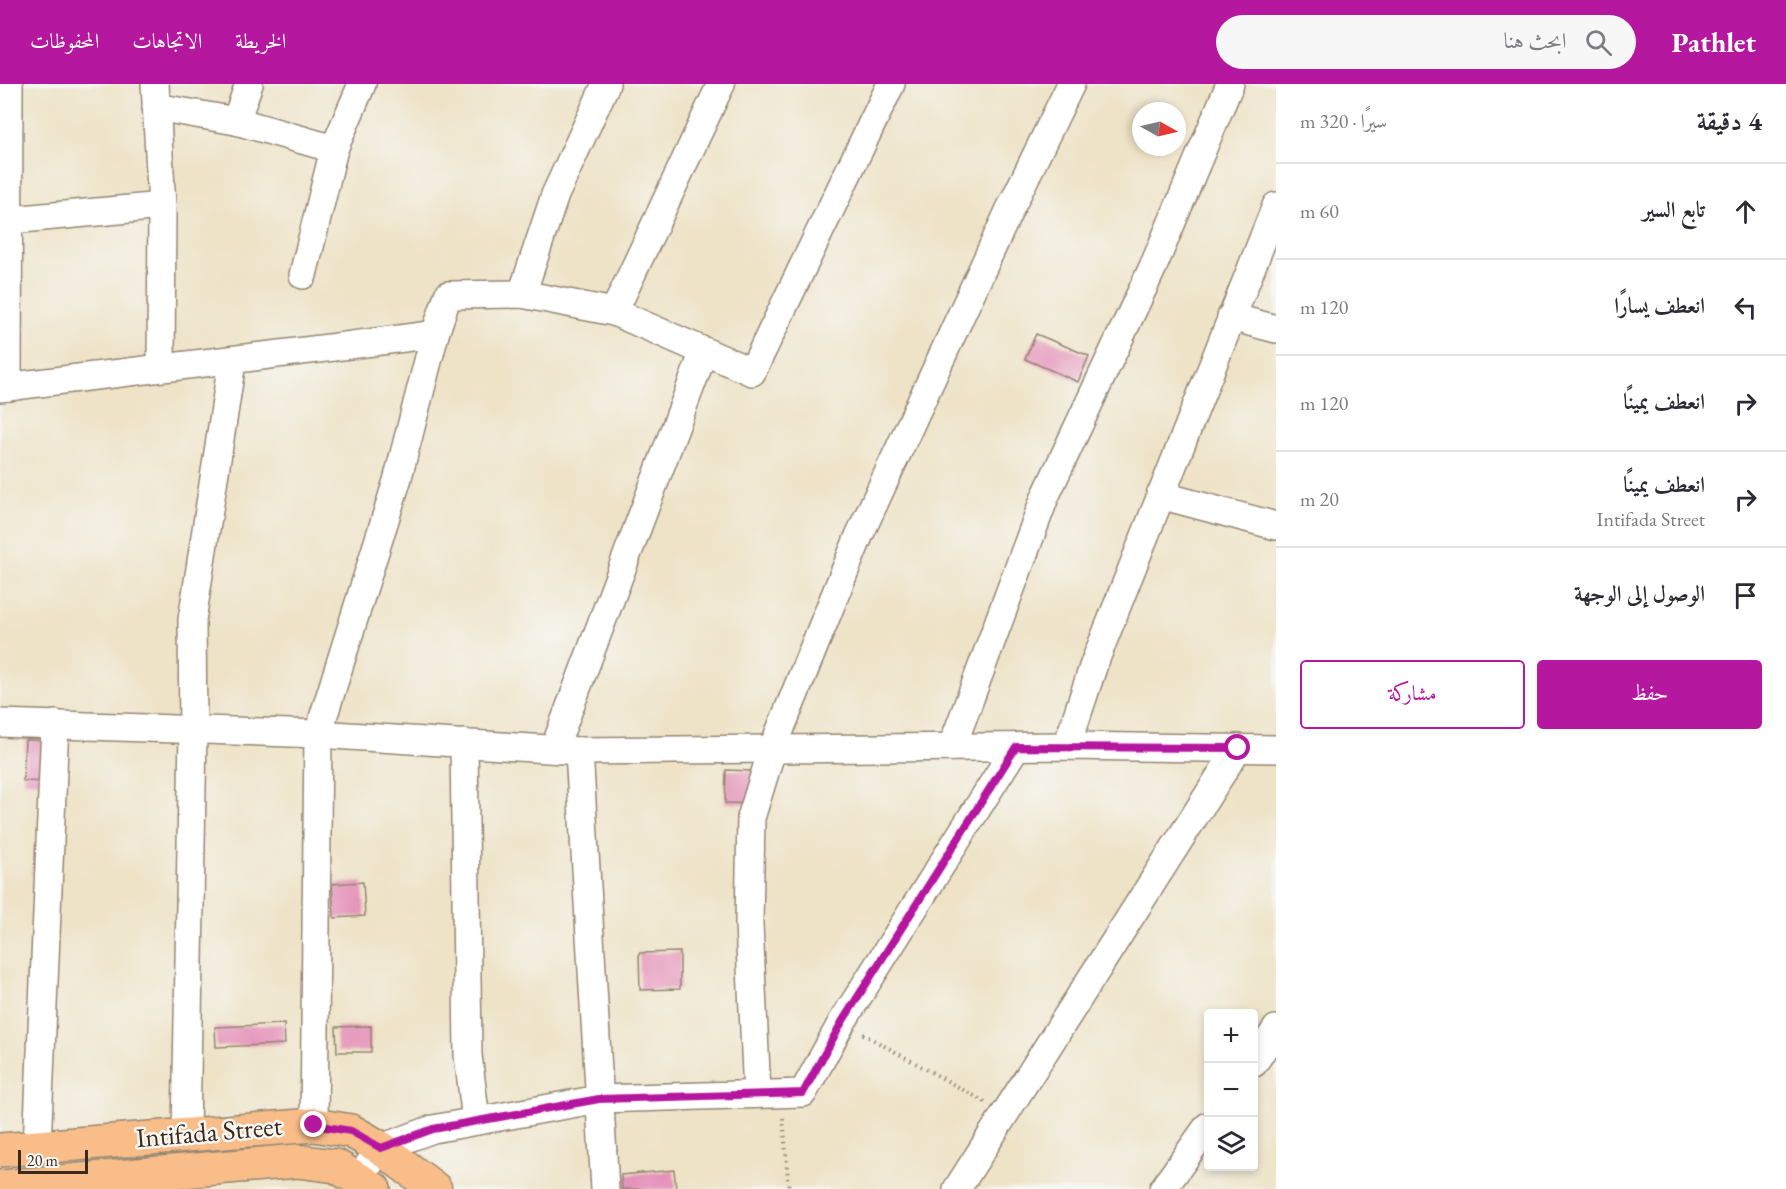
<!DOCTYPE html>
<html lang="ar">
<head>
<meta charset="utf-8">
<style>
  :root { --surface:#fff; --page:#f7f7f7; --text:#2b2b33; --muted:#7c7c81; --line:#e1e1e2; --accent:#b5179e }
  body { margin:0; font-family:"EB Garamond",Amiri,serif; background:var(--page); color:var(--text); direction:rtl }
  .controls { position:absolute; right:18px; bottom:18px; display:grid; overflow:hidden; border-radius:6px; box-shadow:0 3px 9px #0003 }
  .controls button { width:54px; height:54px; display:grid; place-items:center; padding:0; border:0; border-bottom:2px solid var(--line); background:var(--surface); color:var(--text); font:30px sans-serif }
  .compass { position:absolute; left:1132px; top:18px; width:54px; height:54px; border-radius:50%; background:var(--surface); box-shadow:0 3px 9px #0003; rotate:98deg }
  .scale { position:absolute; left:18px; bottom:15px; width:70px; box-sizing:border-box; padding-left:6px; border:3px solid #3b2a1e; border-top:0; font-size:16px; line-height:21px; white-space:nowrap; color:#3b2a1e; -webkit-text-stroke:4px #f6f6f2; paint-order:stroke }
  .stop { position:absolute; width:18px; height:18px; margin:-14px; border:4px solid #b5179e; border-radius:50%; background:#fff }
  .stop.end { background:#b5179e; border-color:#fff; box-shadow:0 2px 6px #0008 }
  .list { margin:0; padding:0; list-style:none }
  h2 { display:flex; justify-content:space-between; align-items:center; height:78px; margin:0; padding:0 24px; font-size:26px }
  h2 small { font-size:20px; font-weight:400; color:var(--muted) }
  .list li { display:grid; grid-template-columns:39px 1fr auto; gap:18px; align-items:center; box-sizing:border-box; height:96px; padding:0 24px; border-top:2px solid var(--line) }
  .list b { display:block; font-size:22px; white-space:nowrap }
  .list p { margin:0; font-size:20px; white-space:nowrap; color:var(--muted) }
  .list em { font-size:20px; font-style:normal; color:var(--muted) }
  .actions { display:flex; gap:12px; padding:18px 24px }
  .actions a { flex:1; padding:14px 0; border:2px solid var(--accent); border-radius:6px; text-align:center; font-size:21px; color:var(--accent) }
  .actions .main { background:var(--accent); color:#fff }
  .icon { flex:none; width:33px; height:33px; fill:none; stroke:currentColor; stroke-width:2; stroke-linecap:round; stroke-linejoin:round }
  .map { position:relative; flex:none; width:1276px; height:1105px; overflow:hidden; direction:ltr }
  header { display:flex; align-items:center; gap:36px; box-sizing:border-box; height:84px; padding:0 30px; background:var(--accent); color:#fff }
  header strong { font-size:28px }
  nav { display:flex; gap:33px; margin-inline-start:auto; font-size:21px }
  .search { width:420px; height:54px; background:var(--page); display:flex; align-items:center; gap:15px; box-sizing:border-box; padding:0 21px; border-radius:33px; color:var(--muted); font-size:22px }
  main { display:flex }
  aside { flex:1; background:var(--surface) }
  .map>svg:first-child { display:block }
  .building { fill:#e593b9 }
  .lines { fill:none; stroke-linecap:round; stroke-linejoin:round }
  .minor-casing { stroke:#948672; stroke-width:30 }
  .major-casing { stroke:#948672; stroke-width:36 }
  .path { stroke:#948672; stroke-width:4; stroke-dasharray:1.5 4.5; stroke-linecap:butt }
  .minor { stroke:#fff; stroke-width:27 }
  .major { stroke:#f8bd89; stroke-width:33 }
  .route { stroke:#b5179e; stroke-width:8 }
  .labels { text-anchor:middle; stroke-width:5; stroke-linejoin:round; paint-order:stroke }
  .street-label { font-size:27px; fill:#3b2a1e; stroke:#f6f6f2 }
</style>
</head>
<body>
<header>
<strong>Pathlet</strong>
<div class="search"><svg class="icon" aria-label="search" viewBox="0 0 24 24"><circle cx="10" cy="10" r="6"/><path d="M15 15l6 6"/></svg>ابحث هنا</div>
<nav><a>الخريطة</a><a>الاتجاهات</a><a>المحفوظات</a></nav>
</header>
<main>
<aside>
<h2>4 دقيقة<small>سيرًا · 320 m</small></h2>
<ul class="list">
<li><svg class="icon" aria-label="ahead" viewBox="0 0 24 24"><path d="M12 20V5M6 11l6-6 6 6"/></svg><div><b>تابع السير</b></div><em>60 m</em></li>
<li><svg class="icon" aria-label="left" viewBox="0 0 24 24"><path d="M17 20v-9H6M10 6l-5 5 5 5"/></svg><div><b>انعطف يسارًا</b></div><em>120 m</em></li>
<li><svg class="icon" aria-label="right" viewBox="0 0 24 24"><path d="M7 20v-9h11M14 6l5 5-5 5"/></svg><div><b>انعطف يمينًا</b></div><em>120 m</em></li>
<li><svg class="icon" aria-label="right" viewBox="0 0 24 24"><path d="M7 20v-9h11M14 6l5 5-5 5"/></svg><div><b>انعطف يمينًا</b><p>Intifada Street</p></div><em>20 m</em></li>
<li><svg class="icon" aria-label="arrive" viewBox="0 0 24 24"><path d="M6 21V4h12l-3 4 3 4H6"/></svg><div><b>الوصول إلى الوجهة</b></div></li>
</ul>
<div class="actions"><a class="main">حفظ</a><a>مشاركة</a></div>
</aside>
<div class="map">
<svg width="1276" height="1105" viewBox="0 0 1276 1105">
  <rect width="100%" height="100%" fill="#f6f6f2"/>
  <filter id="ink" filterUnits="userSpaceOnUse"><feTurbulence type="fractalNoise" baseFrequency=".0167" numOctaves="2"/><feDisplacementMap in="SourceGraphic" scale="12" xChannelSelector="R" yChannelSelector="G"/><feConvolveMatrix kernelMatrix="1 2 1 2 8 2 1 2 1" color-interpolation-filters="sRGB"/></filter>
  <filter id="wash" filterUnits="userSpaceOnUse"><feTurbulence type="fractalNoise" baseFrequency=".008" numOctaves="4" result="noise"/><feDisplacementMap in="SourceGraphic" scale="24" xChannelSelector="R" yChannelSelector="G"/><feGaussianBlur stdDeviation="1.35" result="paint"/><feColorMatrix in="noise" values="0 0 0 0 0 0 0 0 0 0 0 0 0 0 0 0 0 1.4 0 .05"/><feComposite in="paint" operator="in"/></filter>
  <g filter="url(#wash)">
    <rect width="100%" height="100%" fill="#eee3c7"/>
    <g id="blocks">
      <g class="building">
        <path d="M1036 250 1089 272 1078 298 1025 275Z"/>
        <path d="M25 656 52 657 50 698 23 697Z"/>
        <path d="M726 686 753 687V720L725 719Z"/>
        <path d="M363 798 365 832 334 834 332 800Z"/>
        <path d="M680 868V905L640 906 639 869Z"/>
        <path d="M284 940 285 960 216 963 215 943Z"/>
        <path d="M371 942V968H337L336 943Z"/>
        <path d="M674 1086 676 1105H622L621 1091Z"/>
      </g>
    </g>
  </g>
  <g filter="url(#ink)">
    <use href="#blocks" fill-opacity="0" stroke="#948672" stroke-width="1.5"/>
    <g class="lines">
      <g class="minor-casing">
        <g id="minor">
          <path d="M155 0 162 122 161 283"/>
          <path d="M156 23 236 37 334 65"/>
          <path d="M236 37 249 0"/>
          <path d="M0 137 162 122"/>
          <path d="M303 191 334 65 362 0"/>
          <path d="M522 210 555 111 606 0"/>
          <path d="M614 228 721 0"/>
          <path d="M1231 233 1276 245"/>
          <path d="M8 303 9 0"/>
          <path d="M0 304C145 285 290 270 435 250"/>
          <path d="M1160 411 1276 442"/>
          <path d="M0 639 318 650 579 667 1067 662 1276 665"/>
          <path d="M464 659 468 971 476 1037"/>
          <path d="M1067 662 1094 580 1276 122"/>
          <path d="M952 663 1045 413 1153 183 1230 0"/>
          <path d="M554 665 704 267"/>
          <path d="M579 667 605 1105"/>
          <path d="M1254 979 1276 945"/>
          <path d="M757 1010 749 840 751 734 772 666 859 452 1010 125 1071 0"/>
          <path d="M314 1041 318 650 397 397 435 250 448 211 522 210 614 228 752 288 891 0"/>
          <path d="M186 1050 193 647 192 536 232 278"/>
          <path d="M37 1063 55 640"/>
          <path d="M359 1094 381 1064 433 1045 599 1015 803 1009 842 938 1016 663"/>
          <path d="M957 1105 1238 664"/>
          <path d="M1163 1105 1208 1042"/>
        </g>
      </g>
      <g class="major-casing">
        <g id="major">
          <path d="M0 1066 314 1041 351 1047 381 1064 435 1105"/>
          <path d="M0 1103 297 1077 336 1082 374 1105"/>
        </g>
      </g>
      <g class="path">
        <path d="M863 950 985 1018"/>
        <path d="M783 1034 789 1105"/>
      </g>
      <use href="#minor" class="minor"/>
      <use href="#major" class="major"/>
    </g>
  </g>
  <g class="lines" filter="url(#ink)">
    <path class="route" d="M314 1041 351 1047 381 1064 433 1045 599 1015 803 1009 842 938 1016 663 1238 664"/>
  </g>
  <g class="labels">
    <g class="street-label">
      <text transform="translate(209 1048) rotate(-5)" y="9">Intifada Street</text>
    </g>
  </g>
</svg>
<div class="controls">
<button>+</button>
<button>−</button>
<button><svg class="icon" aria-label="layers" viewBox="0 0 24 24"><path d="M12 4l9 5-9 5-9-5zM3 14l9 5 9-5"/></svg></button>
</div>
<svg class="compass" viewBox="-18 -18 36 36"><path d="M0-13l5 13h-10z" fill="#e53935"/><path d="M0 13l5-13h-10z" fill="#7c7c81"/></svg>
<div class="scale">20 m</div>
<div class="stop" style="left:1238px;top:664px"></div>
<div class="stop end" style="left:314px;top:1041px"></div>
</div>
</main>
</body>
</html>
